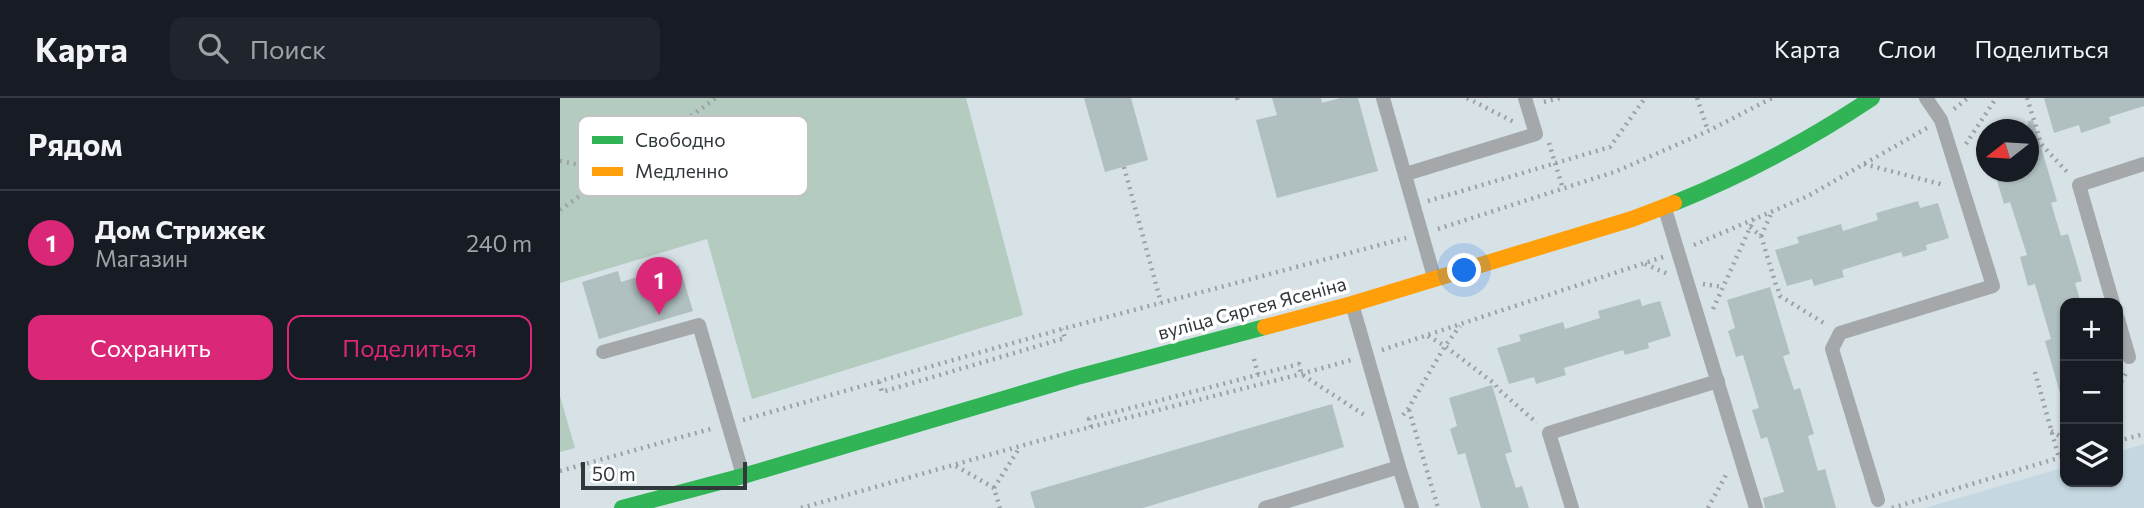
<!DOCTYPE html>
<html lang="ru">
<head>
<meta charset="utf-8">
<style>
  :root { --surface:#171b24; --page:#20242c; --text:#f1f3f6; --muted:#9ea1a6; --line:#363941; --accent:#db2777 }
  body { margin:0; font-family:Commissioner,sans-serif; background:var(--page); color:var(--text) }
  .controls { position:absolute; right:21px; bottom:21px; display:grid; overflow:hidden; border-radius:14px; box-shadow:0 2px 5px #0004 }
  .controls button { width:63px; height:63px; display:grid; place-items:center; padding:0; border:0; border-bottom:2px solid var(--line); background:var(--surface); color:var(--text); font:35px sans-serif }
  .compass { position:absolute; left:1416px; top:21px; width:63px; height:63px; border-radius:50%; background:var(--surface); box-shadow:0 2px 5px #0004; rotate:253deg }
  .scale { position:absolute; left:21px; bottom:18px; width:166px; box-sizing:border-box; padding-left:7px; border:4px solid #30383b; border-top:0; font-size:19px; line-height:24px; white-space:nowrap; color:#30383b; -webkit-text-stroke:5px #fff; paint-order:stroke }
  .you { position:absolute; left:905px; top:173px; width:24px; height:24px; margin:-18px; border:5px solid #fff; border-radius:50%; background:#1a73e8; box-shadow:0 0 0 10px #1a73e833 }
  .badge { display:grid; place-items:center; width:46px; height:46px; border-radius:50%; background:var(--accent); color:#fff; font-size:23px; font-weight:700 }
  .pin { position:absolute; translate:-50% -58px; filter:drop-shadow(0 2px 4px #0008) }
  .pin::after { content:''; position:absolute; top:37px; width:24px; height:21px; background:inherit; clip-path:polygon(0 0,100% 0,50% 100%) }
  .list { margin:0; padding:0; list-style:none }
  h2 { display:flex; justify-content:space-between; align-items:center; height:91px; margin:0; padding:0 28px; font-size:30px }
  h2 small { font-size:23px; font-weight:400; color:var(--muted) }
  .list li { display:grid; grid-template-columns:46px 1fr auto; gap:21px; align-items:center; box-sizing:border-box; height:105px; padding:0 28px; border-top:2px solid var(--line) }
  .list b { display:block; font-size:26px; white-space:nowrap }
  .list p { margin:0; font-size:23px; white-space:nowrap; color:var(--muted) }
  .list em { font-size:23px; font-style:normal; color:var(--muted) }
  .actions { display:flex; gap:14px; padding:21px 28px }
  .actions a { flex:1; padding:16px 0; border:2px solid var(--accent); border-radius:14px; text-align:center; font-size:24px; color:var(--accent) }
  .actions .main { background:var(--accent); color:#fff }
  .icon { flex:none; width:38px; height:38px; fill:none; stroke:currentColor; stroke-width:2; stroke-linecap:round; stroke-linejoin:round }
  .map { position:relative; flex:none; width:1584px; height:410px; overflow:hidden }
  header { display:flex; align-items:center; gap:42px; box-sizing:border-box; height:98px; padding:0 35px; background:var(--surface); border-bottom:2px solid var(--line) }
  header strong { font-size:33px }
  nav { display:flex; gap:38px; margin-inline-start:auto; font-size:24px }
  .search { width:490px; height:63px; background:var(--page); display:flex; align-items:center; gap:18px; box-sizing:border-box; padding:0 24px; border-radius:14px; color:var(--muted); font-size:26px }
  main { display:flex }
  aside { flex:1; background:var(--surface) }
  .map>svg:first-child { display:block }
  .built { fill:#c5d8e1 }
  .green { fill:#b4cbc0 }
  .building { fill:#b0bfc0 }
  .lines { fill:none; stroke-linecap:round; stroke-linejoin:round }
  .path { stroke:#9da1a4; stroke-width:4.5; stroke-dasharray:2 5; stroke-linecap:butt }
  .lane { stroke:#a4a8ab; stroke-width:14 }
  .fast { stroke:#30b455; stroke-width:16 }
  .slow { stroke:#ff9f0a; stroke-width:16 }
  .labels { text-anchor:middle; stroke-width:7; stroke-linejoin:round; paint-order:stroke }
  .street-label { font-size:19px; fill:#30383b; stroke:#fff }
  .key { fill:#fff; stroke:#c1c3c4; stroke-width:2 }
  .key-label { font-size:19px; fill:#30383b }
</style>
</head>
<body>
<header>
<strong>Карта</strong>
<div class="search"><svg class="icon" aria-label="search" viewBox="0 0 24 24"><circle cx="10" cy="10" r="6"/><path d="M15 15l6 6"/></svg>Поиск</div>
<nav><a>Карта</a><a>Слои</a><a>Поделиться</a></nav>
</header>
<main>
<aside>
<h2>Рядом<small></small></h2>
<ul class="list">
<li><span class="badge">1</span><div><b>Дом Стрижек</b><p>Магазин</p></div><em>240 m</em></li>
</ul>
<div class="actions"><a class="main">Сохранить</a><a>Поделиться</a></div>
</aside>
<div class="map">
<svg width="1584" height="410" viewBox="0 0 1584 410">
  <rect width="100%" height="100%" fill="#d7e2e7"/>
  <path class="built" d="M1584 346V410H1365L1505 369V384H1558V354Z"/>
  <g class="green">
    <path d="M0 0H406L463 217 192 301 147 141 0 185Z"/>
    <path d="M0 298 15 350 0 354Z"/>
  </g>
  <g class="building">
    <path d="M524 0H571L588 62 545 74Z"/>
    <path d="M712 0H761L762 5 780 0H798L818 73 717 100 696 22 717 17Z"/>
    <path d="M1484 0H1584V8L1549 19 1551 25 1521 35 1519 27 1494 35Z"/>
    <path d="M1473 22 1497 103 1491 105 1501 138 1508 136 1522 183 1515 185 1521 205H1505V294L1500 295 1485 243 1491 241 1475 186 1468 188 1460 159 1467 157 1450 104 1444 106 1436 79 1443 77 1442 74H1468V23Z"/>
    <path d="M1358 103 1360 110 1378 105 1389 140 1366 147 1367 152 1343 159 1341 154 1282 172 1284 179 1254 188 1252 181 1227 188 1215 152 1239 145 1237 139 1281 126 1283 133 1318 122 1316 115Z"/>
    <path d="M119 167 133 213 39 241 22 184 58 173 61 184Z"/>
    <path d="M1210 189 1230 256 1223 258 1234 292 1240 290 1254 336 1248 338 1258 373 1265 371 1276 410H1205L1203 400 1224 394 1207 339 1201 341 1192 312 1199 310 1183 257 1176 259 1168 233 1175 230 1167 202Z"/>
    <path d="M1080 201 1082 208 1100 203 1111 238 1088 245 1089 250 1065 257 1063 252 1004 270 1006 277 976 286 974 279 949 286 937 250 961 243 959 237 1003 224 1005 231 1040 220 1038 213Z"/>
    <path d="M932 287 952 354 945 356 956 390 962 388 969 410H921L905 355 898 357 890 331 897 328 889 300Z"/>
    <path d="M772 306 784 349 583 410H475L470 394Z"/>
  </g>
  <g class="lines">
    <g class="path">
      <path d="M677 0 678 4"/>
      <path d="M907 0 954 24"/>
      <path d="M1137 0 1148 33"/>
      <path d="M1467 0 1478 35"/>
      <path d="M984 4 1000 0"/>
      <path d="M1394 11 1408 0"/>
      <path d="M1479 40 1481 46 1509 76"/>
      <path d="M989 45 1003 91"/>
      <path d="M1406 46 1436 0"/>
      <path d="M0 63 20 67 73 58"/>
      <path d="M1304 66 1384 87"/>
      <path d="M564 69 601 205"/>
      <path d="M868 103 1050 49 1085 0"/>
      <path d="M0 112 156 0"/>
      <path d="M1190 129 1201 138 1216 187"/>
      <path d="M878 131 1057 73 1148 33 1212 0"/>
      <path d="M1201 138 1212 114"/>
      <path d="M1134 147 1248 98 1367 30"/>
      <path d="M1085 166 1108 176"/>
      <path d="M1143 186 1163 189"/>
      <path d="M1218 191 1220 198 1267 227"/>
      <path d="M1153 211 1194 121"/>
      <path d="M868 238 885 248 935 286 937 290 977 325"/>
      <path d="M822 252 1103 159"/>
      <path d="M694 261 698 277"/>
      <path d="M1475 274 1499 360"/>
      <path d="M319 284 322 294 505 240 502 231"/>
      <path d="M1558 290 1566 275"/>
      <path d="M849 312 878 410"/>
      <path d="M843 317 848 311 885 248 900 228"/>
      <path d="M183 322 502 231 846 140"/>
      <path d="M531 329 529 321 739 266 741 276 806 318"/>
      <path d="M1491 333 1505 341"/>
      <path d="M1558 343 1584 336"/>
      <path d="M396 368 434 390 440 410"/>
      <path d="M0 373 154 330"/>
      <path d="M434 390 460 349"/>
      <path d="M241 410 503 336 741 276 791 262"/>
      <path d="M1148 410 1167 375"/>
      <path d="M1332 410 1505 358"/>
    </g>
    <g class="lane">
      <path d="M823 0 874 179"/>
      <path d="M846 76 976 36 965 0"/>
      <path d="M1105 111 1196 410"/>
      <path d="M1553 205 1519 87 1584 66"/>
      <path d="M1558 221 1569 259"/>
      <path d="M43 254 139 227 183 377"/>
      <path d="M839 369 852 410"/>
      <path d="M1318 402 1272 251 1280 235 1433 188 1381 22 1366 0"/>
      <path d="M705 410 839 369 792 206"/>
      <path d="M1012 410 989 335 1158 283"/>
    </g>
    <g class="fast">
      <path d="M1114 105C1184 77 1249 42 1312 0"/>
      <path d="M62 410 183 378 517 279 705 229"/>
    </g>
    <path class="slow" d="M705 229 792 206 1072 121 1114 105"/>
  </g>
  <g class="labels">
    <g class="street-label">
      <text transform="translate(692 210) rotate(-15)" y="7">вуліца Сяргея Ясеніна</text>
    </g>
  </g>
  <rect x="18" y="18" width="230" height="80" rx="10" class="key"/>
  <rect x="32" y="38" width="31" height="8" fill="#30b455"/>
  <rect x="32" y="69" width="31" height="9" fill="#ff9f0a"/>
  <g class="key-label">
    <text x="75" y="49">Свободно</text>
    <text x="75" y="80">Медленно</text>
  </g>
</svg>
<div class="controls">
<button>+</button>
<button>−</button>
<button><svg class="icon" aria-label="layers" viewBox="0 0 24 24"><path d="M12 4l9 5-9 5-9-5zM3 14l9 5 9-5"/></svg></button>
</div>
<svg class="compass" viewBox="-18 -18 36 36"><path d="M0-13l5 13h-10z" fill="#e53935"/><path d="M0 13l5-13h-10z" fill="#9ea1a6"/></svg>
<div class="scale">50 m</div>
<div class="you"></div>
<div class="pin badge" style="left:99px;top:217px">1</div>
</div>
</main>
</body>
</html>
